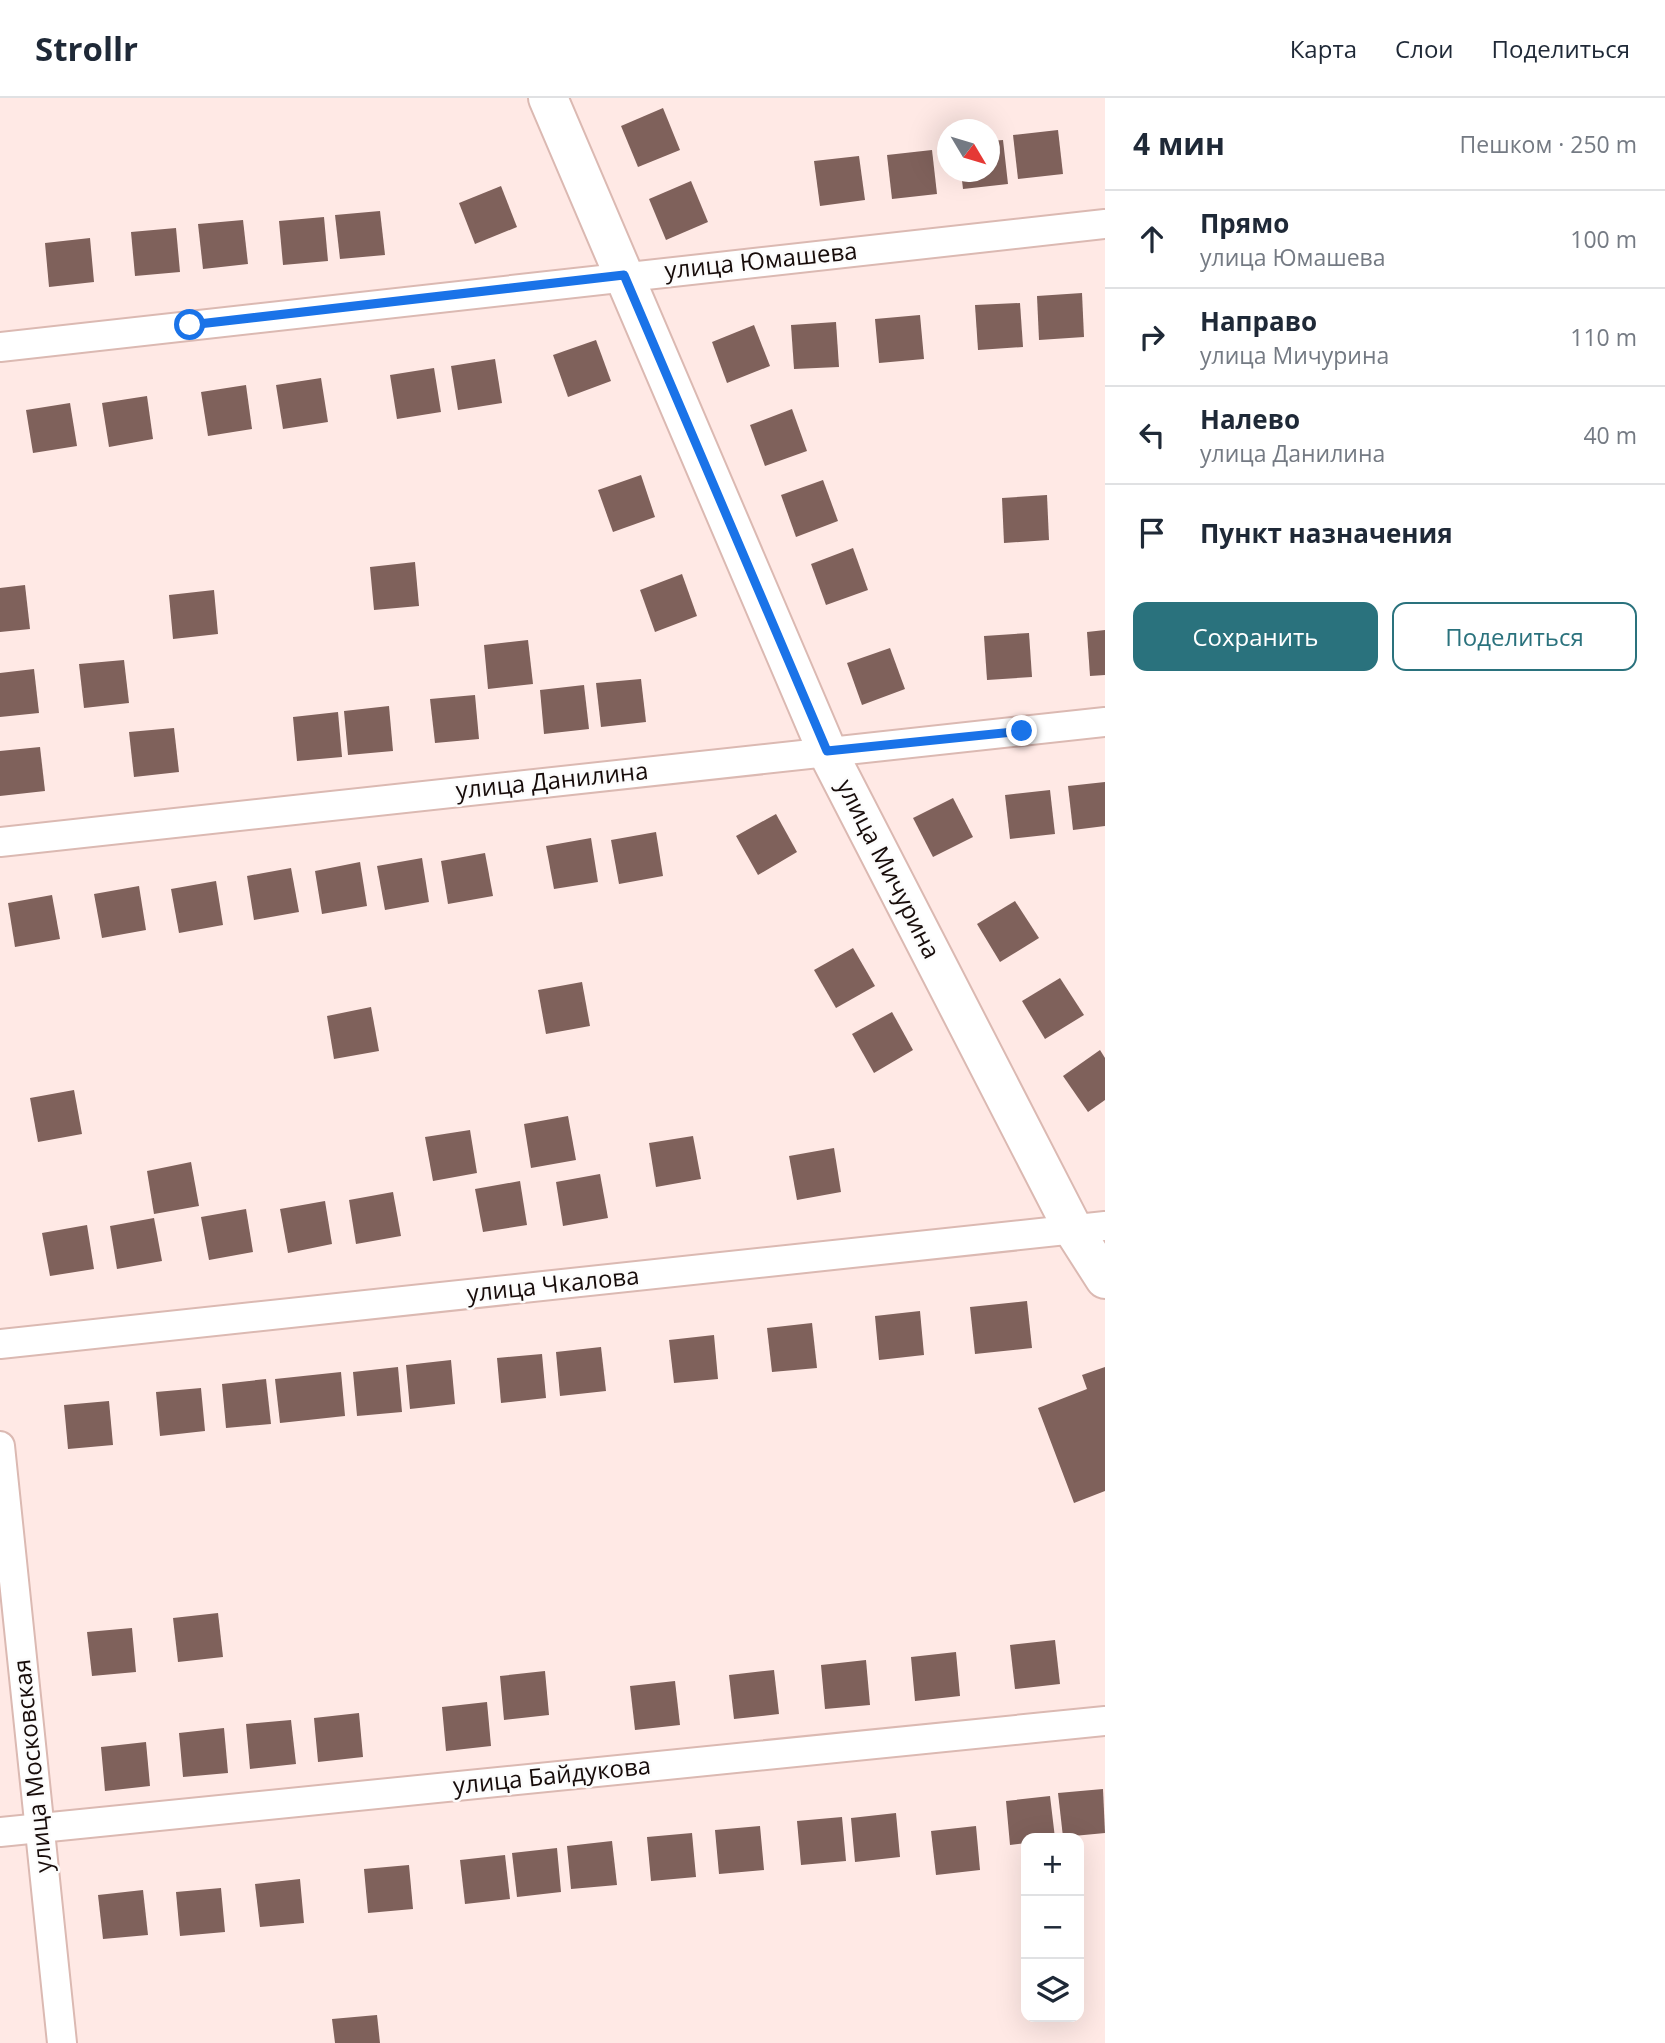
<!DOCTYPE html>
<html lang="ru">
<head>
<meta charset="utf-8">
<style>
  :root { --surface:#fff; --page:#f6f6f7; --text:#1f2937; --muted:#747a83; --line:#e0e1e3; --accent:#2a727d }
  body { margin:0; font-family:"Open Sans",sans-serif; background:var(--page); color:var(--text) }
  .controls { position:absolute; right:21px; bottom:21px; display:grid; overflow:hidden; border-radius:14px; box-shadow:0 7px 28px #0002 }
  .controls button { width:63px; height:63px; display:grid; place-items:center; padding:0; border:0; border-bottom:2px solid var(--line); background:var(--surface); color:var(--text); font:35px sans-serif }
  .compass { position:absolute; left:937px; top:21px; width:63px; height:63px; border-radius:50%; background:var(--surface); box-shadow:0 7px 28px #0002; rotate:128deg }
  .stop { position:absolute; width:21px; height:21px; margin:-16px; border:5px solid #1a73e8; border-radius:50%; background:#fff }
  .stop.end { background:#1a73e8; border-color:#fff; box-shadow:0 2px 7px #0008 }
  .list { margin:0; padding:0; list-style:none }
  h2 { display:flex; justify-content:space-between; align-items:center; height:91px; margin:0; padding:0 28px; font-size:30px }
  h2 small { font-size:23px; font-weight:400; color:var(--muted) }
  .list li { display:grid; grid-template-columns:46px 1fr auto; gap:21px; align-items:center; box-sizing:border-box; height:98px; padding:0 28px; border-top:2px solid var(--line) }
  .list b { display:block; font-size:26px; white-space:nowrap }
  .list p { margin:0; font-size:23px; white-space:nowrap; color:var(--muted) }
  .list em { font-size:23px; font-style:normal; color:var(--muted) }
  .actions { display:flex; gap:14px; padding:21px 28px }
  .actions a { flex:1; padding:16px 0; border:2px solid var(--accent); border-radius:14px; text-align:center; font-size:24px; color:var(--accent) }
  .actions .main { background:var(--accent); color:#fff }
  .icon { flex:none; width:38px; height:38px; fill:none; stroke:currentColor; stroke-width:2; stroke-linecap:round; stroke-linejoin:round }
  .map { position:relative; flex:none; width:1105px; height:1945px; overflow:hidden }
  header { display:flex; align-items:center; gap:42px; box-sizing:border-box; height:98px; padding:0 35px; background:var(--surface); border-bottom:2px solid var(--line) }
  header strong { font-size:33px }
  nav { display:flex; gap:38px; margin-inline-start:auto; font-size:24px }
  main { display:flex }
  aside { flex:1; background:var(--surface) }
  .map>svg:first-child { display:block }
  .building { fill:#7f615b }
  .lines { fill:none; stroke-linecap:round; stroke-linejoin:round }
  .minor-casing { stroke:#dbb9b2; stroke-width:32 }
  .primary-casing { stroke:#dbb9b2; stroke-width:42 }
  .minor { stroke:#fff; stroke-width:28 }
  .primary { stroke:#fff; stroke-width:38 }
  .route { stroke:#1a73e8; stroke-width:9 }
  .labels { text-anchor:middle; stroke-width:5; stroke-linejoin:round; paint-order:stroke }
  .street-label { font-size:24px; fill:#170c0a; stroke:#fcfcfc }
</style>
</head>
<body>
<header>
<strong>Strollr</strong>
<nav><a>Карта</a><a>Слои</a><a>Поделиться</a></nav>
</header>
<main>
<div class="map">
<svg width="1105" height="1945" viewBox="0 0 1105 1945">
  <rect width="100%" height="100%" fill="#ffe9e5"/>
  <g class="building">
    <path d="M663 10 680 52 638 69 621 28Z"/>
    <path d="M1058 32 1063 76 1018 81 1013 37Z"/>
    <path d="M1003 42 1008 86 963 91 961 74H990V43Z"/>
    <path d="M932 52 937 96 892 101 887 57Z"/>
    <path d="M859 58 865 102 820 108 814 63Z"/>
    <path d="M691 83 708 124 666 142 649 101Z"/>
    <path d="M501 88 517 129 475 146 459 105Z"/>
    <path d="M380 113 385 157 340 161 335 117Z"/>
    <path d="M324 119 328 163 283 167 279 123Z"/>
    <path d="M243 122 248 166 203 171 198 126Z"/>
    <path d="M176 130 180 174 135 178 131 134Z"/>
    <path d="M90 140 94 184 49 189 45 145Z"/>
    <path d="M1082 195 1084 239 1039 242 1037 198Z"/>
    <path d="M1020 205 1023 249 978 252 975 207Z"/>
    <path d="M920 217 924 261 879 265 875 221Z"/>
    <path d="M836 224 839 269 794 271 791 227Z"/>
    <path d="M754 227 770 268 727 285 712 244Z"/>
    <path d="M596 242 611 283 568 299 553 257Z"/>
    <path d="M495 261 502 305 458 312 451 268Z"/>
    <path d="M434 270 441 314 397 321 390 277Z"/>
    <path d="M321 280 328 324 283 331 276 287Z"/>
    <path d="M246 287 252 331 208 338 201 294Z"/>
    <path d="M147 298 153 341 109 349 102 305Z"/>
    <path d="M70 305 77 348 33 355 26 312Z"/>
    <path d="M792 311 807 353 765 368 750 327Z"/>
    <path d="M641 377 655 419 613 434 598 392Z"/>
    <path d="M823 382 838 423 796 439 781 397Z"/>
    <path d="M1047 397 1049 442 1004 445 1002 400Z"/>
    <path d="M853 450 868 492 826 507 811 466Z"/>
    <path d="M415 464 419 508 374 512 370 469Z"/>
    <path d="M682 476 697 518 655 534 640 492Z"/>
    <path d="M25 487 30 531 0 534V490Z"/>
    <path d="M214 492 218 536 173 541 169 497Z"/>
    <path d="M1105 532V577L1090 578 1087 534Z"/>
    <path d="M1029 535 1032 579 987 582 984 538Z"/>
    <path d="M528 542 533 586 488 591 484 547Z"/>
    <path d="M890 550 905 591 862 607 847 565Z"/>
    <path d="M124 562 129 605 84 610 79 566Z"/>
    <path d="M34 571 39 615 0 619V575Z"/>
    <path d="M641 581 646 624 601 629 596 585Z"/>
    <path d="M584 587 589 631 544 636 540 592Z"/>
    <path d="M475 597 479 641 435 645 430 601Z"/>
    <path d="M389 608 393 653 348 657 344 613Z"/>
    <path d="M338 614 342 659 297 663 293 619Z"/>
    <path d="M174 630 179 674 134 679 129 634Z"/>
    <path d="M40 649 45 693 0 698V653Z"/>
    <path d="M1105 684V728L1073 732 1068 688Z"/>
    <path d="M1050 692 1055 736 1010 741 1005 697Z"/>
    <path d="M953 700 973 739 933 759 913 720Z"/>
    <path d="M776 716 797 754 758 777 736 738Z"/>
    <path d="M656 734 663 778 619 786 611 742Z"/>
    <path d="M591 740 598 784 554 791 546 748Z"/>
    <path d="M485 755 493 798 448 806 441 763Z"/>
    <path d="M422 760 429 804 385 812 377 768Z"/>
    <path d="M360 764 367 808 322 816 315 773Z"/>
    <path d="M291 770 299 814 254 822 247 778Z"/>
    <path d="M216 783 223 827 179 835 171 791Z"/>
    <path d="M139 788 146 832 102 840 94 796Z"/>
    <path d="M52 797 60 841 15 849 8 805Z"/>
    <path d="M1015 803 1039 840 1000 864 977 826Z"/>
    <path d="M853 850 875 888 836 910 814 872Z"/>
    <path d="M1060 880 1084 917 1045 941 1022 903Z"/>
    <path d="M582 884 590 928 546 936 538 892Z"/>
    <path d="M371 909 379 953 334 961 327 918Z"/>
    <path d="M892 914 913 952 874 975 852 936Z"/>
    <path d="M1100 952 1105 960V1002L1088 1014 1063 978Z"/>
    <path d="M74 992 82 1036 38 1044 30 1000Z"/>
    <path d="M568 1018 576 1062 531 1070 524 1026Z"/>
    <path d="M470 1032 477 1075 433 1083 425 1039Z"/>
    <path d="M693 1038 701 1081 656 1089 649 1045Z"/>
    <path d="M834 1050 841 1094 797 1102 789 1058Z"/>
    <path d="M191 1064 199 1108 154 1116 147 1073Z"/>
    <path d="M600 1076 608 1120 563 1128 556 1084Z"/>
    <path d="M520 1083 527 1127 483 1134 475 1091Z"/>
    <path d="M393 1094 401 1138 356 1146 349 1102Z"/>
    <path d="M325 1103 332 1146 288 1155 280 1111Z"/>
    <path d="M246 1111 253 1154 209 1162 201 1119Z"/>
    <path d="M154 1120 162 1163 117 1171 110 1128Z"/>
    <path d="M87 1127 94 1171 50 1178 42 1135Z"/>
    <path d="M1027 1203 1032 1250 975 1256 970 1209Z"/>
    <path d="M920 1213 924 1257 879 1262 875 1218Z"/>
    <path d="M812 1225 817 1270 772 1274 767 1230Z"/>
    <path d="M714 1237 718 1281 674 1285 669 1242Z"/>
    <path d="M601 1249 606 1293 560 1298 556 1254Z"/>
    <path d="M542 1256 546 1300 501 1305 497 1260Z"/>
    <path d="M451 1262 455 1306 410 1311 406 1267Z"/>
    <path d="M398 1269 402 1314 357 1318 353 1274Z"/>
    <path d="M1105 1269V1393L1074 1405 1038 1310 1087 1291 1082 1277Z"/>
    <path d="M341 1274 345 1318 280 1325 275 1281Z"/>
    <path d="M266 1281 271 1326 226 1330 222 1286Z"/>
    <path d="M201 1290 205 1333 160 1338 156 1294Z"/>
    <path d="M109 1303 113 1347 68 1351 64 1307Z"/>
    <path d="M218 1515 223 1559 178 1564 173 1520Z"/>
    <path d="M132 1530 136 1574 92 1578 87 1534Z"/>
    <path d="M1055 1542 1060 1586 1015 1591 1010 1547Z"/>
    <path d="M956 1554 960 1598 915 1603 911 1559Z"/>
    <path d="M866 1562 870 1607 825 1611 821 1567Z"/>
    <path d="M774 1572 779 1616 734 1621 729 1577Z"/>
    <path d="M545 1573 549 1617 504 1622 500 1578Z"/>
    <path d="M675 1583 680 1627 635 1632 630 1588Z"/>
    <path d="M487 1604 491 1648 446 1653 442 1609Z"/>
    <path d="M359 1615 363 1659 318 1664 314 1620Z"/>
    <path d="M291 1622 296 1666 250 1671 246 1626Z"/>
    <path d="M224 1630 228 1675 183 1679 179 1635Z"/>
    <path d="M146 1644 150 1688 105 1693 101 1649Z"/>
    <path d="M1103 1691 1105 1735 1063 1739 1058 1695Z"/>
    <path d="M1050 1698 1055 1740H1026V1745L1010 1747 1006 1703Z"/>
    <path d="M896 1715 900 1759 855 1764 851 1720Z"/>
    <path d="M842 1719 846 1763 801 1767 797 1723Z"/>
    <path d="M760 1728 764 1772 719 1776 715 1732Z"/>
    <path d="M976 1728 980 1772 936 1777 931 1733Z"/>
    <path d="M692 1735 696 1779 651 1783 647 1739Z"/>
    <path d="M612 1743 617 1787 571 1791 567 1748Z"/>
    <path d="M557 1750 561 1794 517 1799 512 1755Z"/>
    <path d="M505 1757 510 1801 465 1806 460 1762Z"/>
    <path d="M409 1767 413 1811 368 1815 364 1771Z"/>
    <path d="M300 1781 304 1825 260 1829 255 1786Z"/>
    <path d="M221 1790 225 1834 180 1838 176 1794Z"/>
    <path d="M143 1792 148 1837 103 1841 98 1797Z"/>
    <path d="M377 1917 380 1945H335L332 1921Z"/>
  </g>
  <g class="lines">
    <g class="minor-casing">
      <g id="minor">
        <path d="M0 249 1105 126"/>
        <path d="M0 744 1105 624"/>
        <path d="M0 1246 1105 1128"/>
        <path d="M0 1348 62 1945"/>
        <path d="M0 1734 1105 1623"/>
      </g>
    </g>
    <g class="primary-casing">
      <path id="primary" d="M548 0 827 653 1073 1131 1105 1181"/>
    </g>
    <use href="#minor" class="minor"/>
    <use href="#primary" class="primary"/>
  </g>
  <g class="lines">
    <path class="route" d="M190 227 624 177 827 653 1022 633"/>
  </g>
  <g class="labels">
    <g class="street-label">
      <text transform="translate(761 163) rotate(-6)" y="8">улица Юмашева</text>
      <text transform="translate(552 683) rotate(-6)" y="8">улица Данилина</text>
      <text transform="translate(888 771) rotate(63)" y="8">улица Мичурина</text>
      <text transform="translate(553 1187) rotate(-6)" y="8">улица Чкалова</text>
      <text transform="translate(33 1668) rotate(-96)" y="8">улица Московская</text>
      <text transform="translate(552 1678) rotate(-6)" y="8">улица Байдукова</text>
    </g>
  </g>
</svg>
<div class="controls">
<button>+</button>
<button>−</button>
<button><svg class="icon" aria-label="layers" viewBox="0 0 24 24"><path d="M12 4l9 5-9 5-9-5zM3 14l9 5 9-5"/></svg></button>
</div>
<svg class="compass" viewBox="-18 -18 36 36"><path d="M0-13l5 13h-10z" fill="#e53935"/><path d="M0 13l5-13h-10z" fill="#747a83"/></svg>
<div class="stop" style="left:190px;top:227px"></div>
<div class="stop end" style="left:1022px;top:633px"></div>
</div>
<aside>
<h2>4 мин<small>Пешком · 250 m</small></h2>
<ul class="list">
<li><svg class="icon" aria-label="ahead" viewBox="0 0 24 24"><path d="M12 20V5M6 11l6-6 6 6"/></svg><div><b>Прямо</b><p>улица Юмашева</p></div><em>100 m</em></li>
<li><svg class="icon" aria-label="right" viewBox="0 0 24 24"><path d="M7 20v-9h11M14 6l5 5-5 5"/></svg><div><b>Направо</b><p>улица Мичурина</p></div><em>110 m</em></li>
<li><svg class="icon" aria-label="left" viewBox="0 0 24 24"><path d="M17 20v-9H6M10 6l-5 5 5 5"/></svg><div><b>Налево</b><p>улица Данилина</p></div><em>40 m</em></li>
<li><svg class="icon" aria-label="arrive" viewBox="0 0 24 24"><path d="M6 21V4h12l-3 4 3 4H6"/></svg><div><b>Пункт назначения</b></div></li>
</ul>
<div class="actions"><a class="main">Сохранить</a><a>Поделиться</a></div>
</aside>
</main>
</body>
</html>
